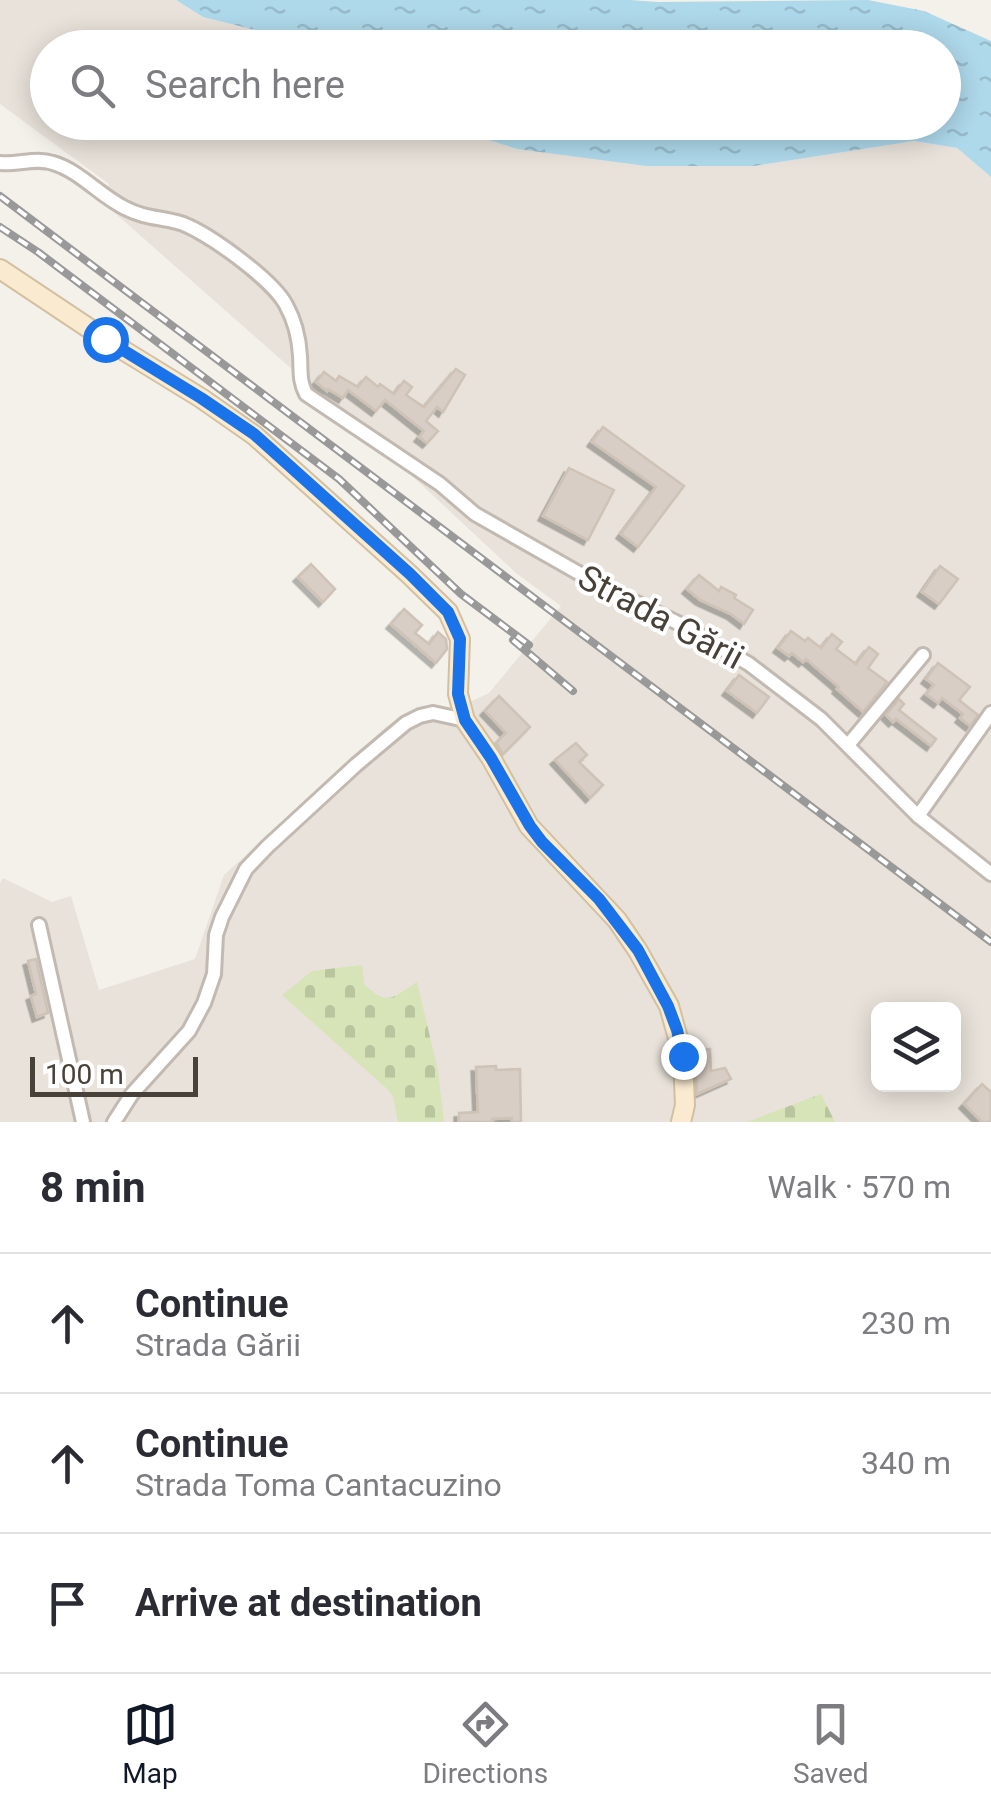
<!DOCTYPE html>
<html lang="en">
<head>
<meta charset="utf-8">
<style>
  :root { --surface:#fff; --page:#f7f7f7; --text:#2b2b33; --muted:#7c7c81; --line:#e1e1e2; --accent:#111827 }
  body { margin:0; font-family:Roboto,sans-serif; background:var(--page); color:var(--text) }
  .controls { position:absolute; right:30px; bottom:30px; display:grid; overflow:hidden; border-radius:15px; box-shadow:0 5px 25px #0003 }
  .controls button { width:90px; height:90px; display:grid; place-items:center; padding:0; border:0; border-bottom:2px solid var(--line); background:var(--surface); color:var(--text); font:50px sans-serif }
  .scale { position:absolute; left:30px; bottom:25px; width:168px; box-sizing:border-box; padding-left:10px; border:5px solid #48413a; border-top:0; font-size:28px; line-height:35px; white-space:nowrap; color:#48413a; -webkit-text-stroke:8px #fff; paint-order:stroke }
  .stop { position:absolute; width:30px; height:30px; margin:-22px; border:8px solid #1a73e8; border-radius:50%; background:#fff }
  .stop.end { background:#1a73e8; border-color:#fff; box-shadow:0 2px 10px #0008 }
  .list { margin:0; padding:0; list-style:none }
  h2 { display:flex; justify-content:space-between; align-items:center; height:130px; margin:0; padding:0 40px; font-size:42px }
  h2 small { font-size:32px; font-weight:400; color:var(--muted) }
  .list li { display:grid; grid-template-columns:65px 1fr auto; gap:30px; align-items:center; box-sizing:border-box; height:140px; padding:0 40px; border-top:2px solid var(--line) }
  .list b { display:block; font-size:38px; white-space:nowrap }
  .list p { margin:0; font-size:32px; white-space:nowrap; color:var(--muted) }
  .list em { font-size:32px; font-style:normal; color:var(--muted) }
  .icon { flex:none; width:55px; height:55px; fill:none; stroke:currentColor; stroke-width:2; stroke-linecap:round; stroke-linejoin:round }
  .map { position:relative; flex:none; width:991px; height:1122px; overflow:hidden }
  .search { position:absolute; background:var(--surface); box-shadow:0 5px 25px #0003; left:30px; right:30px; top:30px; height:110px; display:flex; align-items:center; gap:25px; box-sizing:border-box; padding:0 35px; border-radius:55px; color:var(--muted); font-size:38px }
  .sheet { height:550px; background:var(--surface) }
  nav { display:flex; justify-content:space-around; align-items:center; box-sizing:border-box; height:140px; border-top:2px solid var(--line); background:var(--surface); font-size:28px; color:var(--muted) }
  nav a { display:grid; justify-items:center; gap:5px }
  nav .on { color:var(--accent) }
  .map>svg:first-child { display:block }
  .residential { fill:#e8e2da; fill-rule:evenodd }
  .cemetery { fill:url(#cemetery-stones) }
  .water { fill:url(#water-ripples) }
  .building { fill:#d8cec5; stroke:#cfc2b6; stroke-width:2.5; filter:url(#shadow) }
  .lines { fill:none; stroke-linecap:round; stroke-linejoin:round }
  .street-casing { stroke:#c2bab2; stroke-width:18 }
  .secondary-casing { stroke:#d2c0a1; stroke-width:22 }
  .street { stroke:#fff; stroke-width:12 }
  .secondary { stroke:#faebd0; stroke-width:18 }
  .rail-casing { stroke:#999; stroke-width:8 }
  .rail { stroke:#fff; stroke-width:4; stroke-dasharray:11; stroke-linecap:butt }
  .route { stroke:#1a73e8; stroke-width:12 }
  .labels { text-anchor:middle; stroke-width:8; stroke-linejoin:round; paint-order:stroke }
  .street-label { font-size:35px; fill:#48413a; stroke:#fff }
</style>
</head>
<body>
<div class="map">
<svg width="991" height="1122" viewBox="0 0 991 1122">
  <defs>
    <pattern id="cemetery-stones" width="16" height="16" patternUnits="userSpaceOnUse" patternTransform="scale(2.5)"><rect width="16" height="16" fill="#d6e4b8"/><path d="M2 7V4a2 2 0 0 1 4 0v3zM10 15v-3a2 2 0 0 1 4 0v3z" fill="#b9c59f"/></pattern>
    <pattern id="water-ripples" width="26" height="14" patternUnits="userSpaceOnUse" patternTransform="scale(2.5)"><rect width="26" height="14" fill="#aed9eb"/><path d="M2 4q2-2 4 0t4 0M15 11q2-2 4 0t4 0" fill="none" stroke="#97bbca"/></pattern>
    <filter id="shadow"><feDropShadow dx="-4.5" dy="4.5" stdDeviation="0" flood-color="#0004"/></filter>
  </defs>
  <rect width="100%" height="100%" fill="#f4f1eb"/>
  <path class="residential" d="M0 0H176L203 17 267 33 291 47 48 48V122L435 123 517 149 754 166 914 141 957 148 991 177V1122H0V883L3 878 52 902 71 896 99 990 195 959 224 875 386 727 411 712 432 708 450 711 489 693 561 606 517 574 395 460 100 200 109 184 0 104ZM878 1009H954V1084H878Z"/>
  <g class="cemetery">
    <path d="M362 965 364 984C388 1007 392 998 417 982L438 1071 444 1122H398L393 1096 386 1088 282 995 312 971Z"/>
    <path d="M821 1094 835 1122H747Z"/>
  </g>
  <path class="water" d="M176 0H630L658 2 868 0 924 11 991 41V177L957 148 914 141 754 166H647L517 149 435 123 944 122V48L291 47 267 33 203 17Z"/>
  <g class="building">
    <path d="M456 369 465 375 443 412 437 407 426 421 438 431 427 443 419 437 424 431 385 400 376 411 348 390 343 398 328 389 327 391 316 382 324 372 336 381 339 376 358 387 366 377 378 387 380 384 394 394 404 381 412 387 406 395 424 407Z"/>
    <path d="M603 427 684 486 638 547 621 534 656 487 592 442Z"/>
    <path d="M569 468 614 490 588 540 543 516Z"/>
    <path d="M311 564 335 589 323 602 298 577Z"/>
    <path d="M940 566 958 579 939 604 922 592Z"/>
    <path d="M699 575 719 591 721 587 736 595 734 598 753 610 744 624 731 614 700 600 687 589Z"/>
    <path d="M404 609 422 625 415 633 429 644 438 632 446 639 447 649 436 663 391 624Z"/>
    <path d="M791 631 805 641 808 638 821 648 832 634 842 642 836 649 856 664 869 647 878 654 868 668 887 682 863 712 837 689 839 687 806 659 803 662 792 653 789 656 778 648Z"/>
    <path d="M938 663 970 687 959 700 978 715 970 726 960 718 963 714 942 698 938 703 926 694 934 685 926 679Z"/>
    <path d="M739 675 769 697 757 713 727 691Z"/>
    <path d="M499 696 530 727 503 754 496 743 506 733 485 711Z"/>
    <path d="M899 699 904 704 899 710 936 739 931 746 896 719 893 722 886 715Z"/>
    <path d="M576 743 587 755 579 762 603 785 590 798 555 760Z"/>
    <path d="M36 959 48 1013 37 1017 31 996 36 994 28 961Z"/>
    <path d="M710 1049 711 1071 725 1068 731 1079 697 1094 695 1051Z"/>
    <path d="M496 1066V1070L520 1069 521 1122H512V1118L492 1119V1122H459V1113L478 1112 476 1067Z"/>
    <path d="M982 1084 991 1092V1122H982L964 1104Z"/>
  </g>
  <g class="lines">
    <g class="street-casing">
      <g id="street">
        <path d="M0 163C18 165 36 157 53 163 80 171 100 196 125 208 144 218 158 217 177 222 204 229 273 280 286 305 295 321 299 338 300 356 301 370 299 381 306 394L440 484 475 514 598 584 684 626 749 664 821 719 918 816 991 874"/>
        <path d="M848 745 923 655"/>
        <path d="M918 816 991 713"/>
        <path d="M39 925 83 1122"/>
        <path d="M114 1122 132 1094 189 1031 204 1003 214 974 216 935 222 917 246 869 267 847 356 765 406 723 420 716 433 713 465 720"/>
      </g>
    </g>
    <g class="secondary-casing">
      <path id="secondary" d="M0 269 105 339 201 398 254 435 409 574 448 612 460 639 458 694 465 720 491 758 529 826 617 920 638 951 669 1006 683 1056 685 1105 681 1122"/>
    </g>
    <use href="#street" class="street"/>
    <use href="#secondary" class="secondary"/>
    <g class="rail-casing">
      <g id="rail">
        <path d="M0 196 991 942"/>
        <path d="M0 227 38 252 339 479 461 594 529 645"/>
        <path d="M513 640 573 691"/>
      </g>
    </g>
    <use href="#rail" class="rail"/>
  </g>
  <g class="lines">
    <path class="route" d="M105 339 201 398 254 434 410 574 448 612 460 639 458 694 465 720 491 758 530 826 542 842 599 899 638 950 668 1006 677 1030 683 1056"/>
  </g>
  <g class="labels">
    <g class="street-label">
      <text transform="translate(661 617) rotate(28)" y="12">Strada Gării</text>
    </g>
  </g>
</svg>
<div class="controls">
<button><svg class="icon" aria-label="layers" viewBox="0 0 24 24"><path d="M12 4l9 5-9 5-9-5zM3 14l9 5 9-5"/></svg></button>
</div>
<div class="scale">100 m</div>
<div class="stop" style="left:105px;top:339px"></div>
<div class="stop end" style="left:683px;top:1056px"></div>
<div class="search"><svg class="icon" aria-label="search" viewBox="0 0 24 24"><circle cx="10" cy="10" r="6"/><path d="M15 15l6 6"/></svg>Search here</div>
</div>
<section class="sheet">
<h2>8 min<small>Walk · 570 m</small></h2>
<ul class="list">
<li><svg class="icon" aria-label="ahead" viewBox="0 0 24 24"><path d="M12 20V5M6 11l6-6 6 6"/></svg><div><b>Continue</b><p>Strada Gării</p></div><em>230 m</em></li>
<li><svg class="icon" aria-label="ahead" viewBox="0 0 24 24"><path d="M12 20V5M6 11l6-6 6 6"/></svg><div><b>Continue</b><p>Strada Toma Cantacuzino</p></div><em>340 m</em></li>
<li><svg class="icon" aria-label="arrive" viewBox="0 0 24 24"><path d="M6 21V4h12l-3 4 3 4H6"/></svg><div><b>Arrive at destination</b></div></li>
</ul>
</section>
<nav>
<a class="on"><svg class="icon" aria-label="map" viewBox="0 0 24 24"><path d="M3 6l6-2 6 2 6-2v14l-6 2-6-2-6 2zM9 4v14M15 6v14"/></svg>Map</a>
<a><svg class="icon" aria-label="directions" viewBox="0 0 24 24"><path d="M12 3l9 9-9 9-9-9zM9 14v-3h6M13 9l2 2-2 2"/></svg>Directions</a>
<a><svg class="icon" aria-label="saved" viewBox="0 0 24 24"><path d="M7 4h10v16l-5-4-5 4z"/></svg>Saved</a>
</nav>
</body>
</html>
